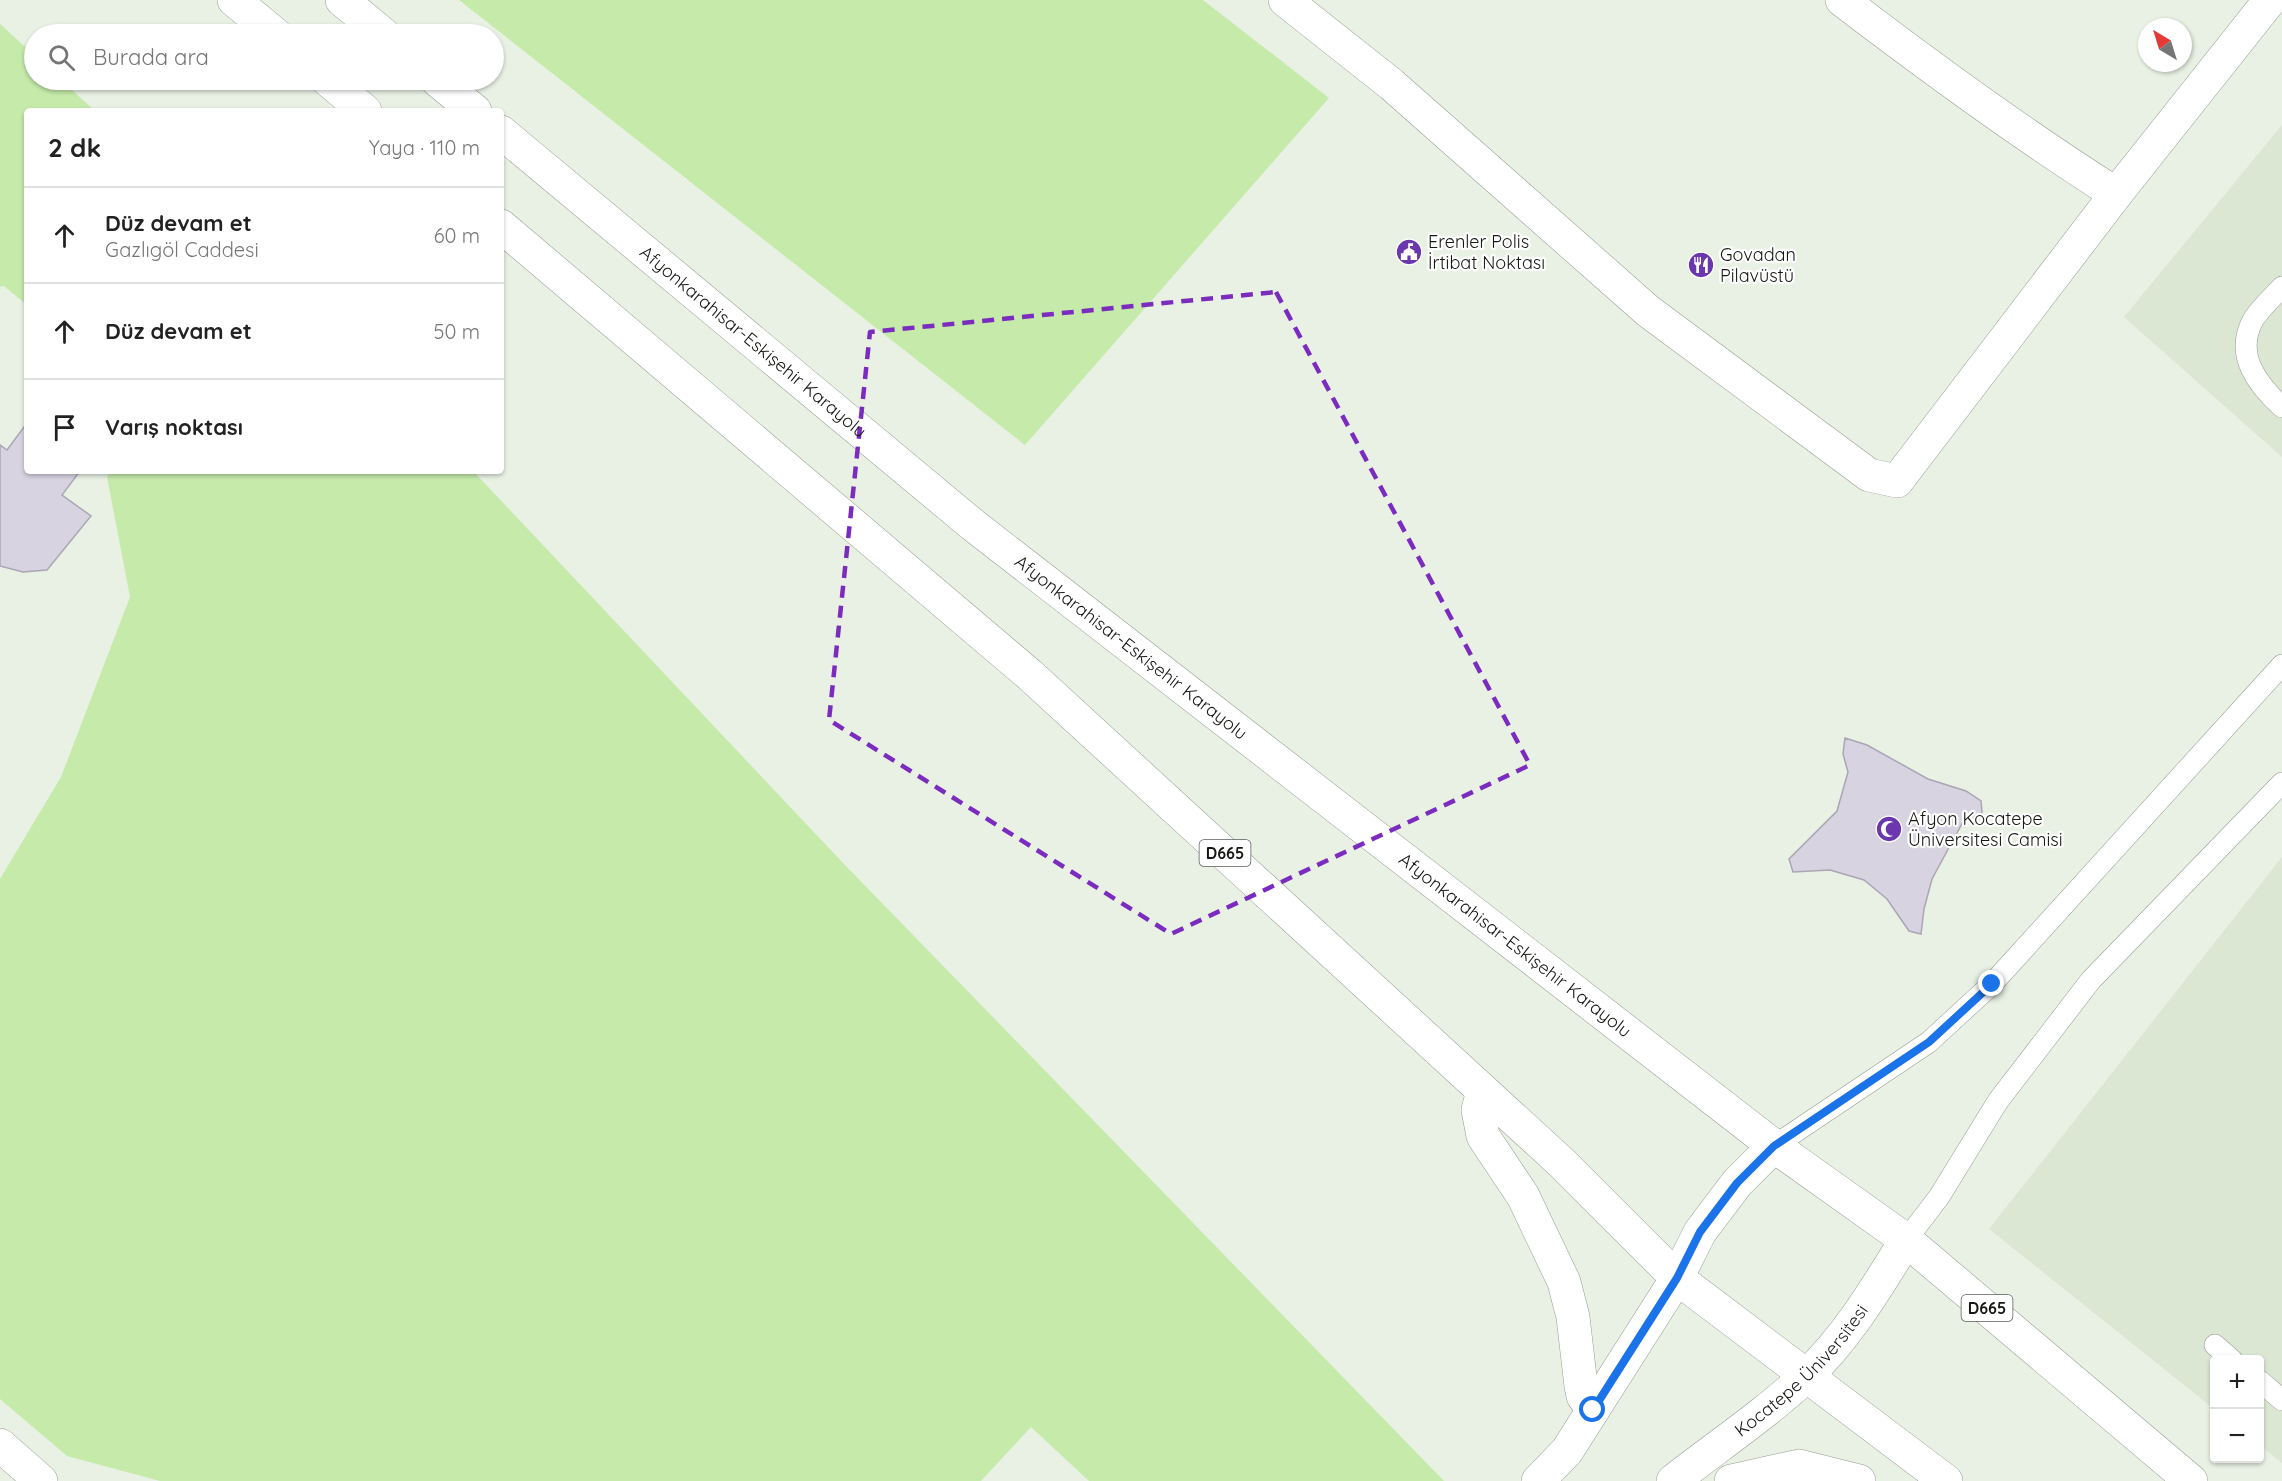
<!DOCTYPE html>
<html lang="tr">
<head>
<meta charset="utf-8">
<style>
  :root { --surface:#fff; --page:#f6f6f6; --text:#222; --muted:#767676; --line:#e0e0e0 }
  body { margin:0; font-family:Quicksand,sans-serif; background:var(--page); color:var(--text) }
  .controls { position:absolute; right:18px; bottom:18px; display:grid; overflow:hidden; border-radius:6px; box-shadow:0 2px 4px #0004 }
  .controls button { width:54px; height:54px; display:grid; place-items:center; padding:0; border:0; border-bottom:2px solid var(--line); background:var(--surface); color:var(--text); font:30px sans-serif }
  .compass { position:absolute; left:2138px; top:18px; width:54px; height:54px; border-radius:50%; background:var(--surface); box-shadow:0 2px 4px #0004; rotate:322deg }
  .stop { position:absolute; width:18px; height:18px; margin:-14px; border:4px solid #1a73e8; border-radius:50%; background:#fff }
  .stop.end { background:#1a73e8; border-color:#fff; box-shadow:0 2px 6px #0008 }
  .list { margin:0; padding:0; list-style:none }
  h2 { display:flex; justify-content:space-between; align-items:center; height:78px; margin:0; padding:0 24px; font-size:26px }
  h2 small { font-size:20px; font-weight:400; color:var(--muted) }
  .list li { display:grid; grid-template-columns:39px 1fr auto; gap:18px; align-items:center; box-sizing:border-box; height:96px; padding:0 24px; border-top:2px solid var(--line) }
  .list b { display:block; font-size:22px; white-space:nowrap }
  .list p { margin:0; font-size:20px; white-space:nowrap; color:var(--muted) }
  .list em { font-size:20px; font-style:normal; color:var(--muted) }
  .icon { flex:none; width:33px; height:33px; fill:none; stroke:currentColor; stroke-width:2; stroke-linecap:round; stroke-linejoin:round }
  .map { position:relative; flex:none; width:2282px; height:1481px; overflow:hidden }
  .search { position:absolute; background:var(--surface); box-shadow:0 2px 4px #0004; left:24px; top:24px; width:480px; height:66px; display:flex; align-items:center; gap:15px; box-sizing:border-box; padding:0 21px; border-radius:33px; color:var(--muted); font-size:22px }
  .panel { position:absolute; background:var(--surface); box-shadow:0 2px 4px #0004; left:24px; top:108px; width:480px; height:366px; border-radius:6px }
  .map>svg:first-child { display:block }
  .built { fill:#dbe7d3 }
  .green { fill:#c5eaaa }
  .building { fill:#d7d3e1; stroke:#aaa6b3; stroke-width:1.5 }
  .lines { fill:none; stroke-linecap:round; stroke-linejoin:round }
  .service-casing { stroke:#969d91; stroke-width:22 }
  .minor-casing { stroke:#969d91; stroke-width:34 }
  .tertiary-casing { stroke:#969d91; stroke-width:34 }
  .trunk-casing { stroke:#969d91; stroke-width:34 }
  .service { stroke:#fff; stroke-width:21 }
  .minor { stroke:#fff; stroke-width:33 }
  .tertiary { stroke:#fff; stroke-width:33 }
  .trunk { stroke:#fff; stroke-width:33 }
  .route { stroke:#1a73e8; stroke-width:8 }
  .marked { fill:none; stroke:#7b2cbf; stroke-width:4.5; stroke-dasharray:12 8; stroke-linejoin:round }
  .labels { text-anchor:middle; stroke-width:4.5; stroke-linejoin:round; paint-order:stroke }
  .shield { fill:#fff; stroke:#5b5d5a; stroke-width:1.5 }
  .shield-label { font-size:16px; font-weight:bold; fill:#151713 }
  .poi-label { font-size:18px; fill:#151713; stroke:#fff; text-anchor:start }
  .street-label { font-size:18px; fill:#151713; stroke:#fff }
</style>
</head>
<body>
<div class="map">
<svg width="2282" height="1481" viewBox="0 0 2282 1481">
  <rect width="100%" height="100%" fill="#e9f1e4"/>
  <g class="built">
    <path d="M2282 125V457L2124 317Z"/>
    <path d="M2282 857V1463L2260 1445V1360H2214V1409L1989 1229Z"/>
  </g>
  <g class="green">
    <path d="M459 0H1203L1329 98 1025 445Z"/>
    <path d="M0 24 34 55V80H61L95 111H27V305L4 286 0 287Z"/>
    <path d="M110 471H473L844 864 1444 1481H1089L1031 1427 981 1481H160L67 1456 0 1399V879L61 777 130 597 107 477Z"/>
  </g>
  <g class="building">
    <path d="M27 423V471H80L62 495 91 516 47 570 23 572 0 566V445L7 450Z"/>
    <path d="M1845 738 1867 745 1928 779 1966 791 1981 801 1982 813 1964 820 1932 879 1924 909 1921 934 1909 931 1887 899 1864 880 1830 870 1793 872 1789 859 1837 811 1848 772 1843 754Z"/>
  </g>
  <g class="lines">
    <g class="service-casing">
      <g id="service">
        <path d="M2282 287C2273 297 2258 310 2252 322 2235 356 2258 385 2282 407"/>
        <path d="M1774 1146 1929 1042 1992 984 2282 665"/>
        <path d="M1906 1240 1939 1197 1998 1101 2091 980 2282 783"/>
        <path d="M2215 1345 2232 1360"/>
        <path d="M2260 1381 2282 1400"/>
      </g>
    </g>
    <g class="minor-casing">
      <g id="minor">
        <path d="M1285 0 1391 84 1648 311 1869 475 1897 481 2116 194 2270 0"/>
        <path d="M1842 0C1931 68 2021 134 2116 194"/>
      </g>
    </g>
    <g class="tertiary-casing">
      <g id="tertiary">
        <path d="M0 1445 41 1481"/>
        <path d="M1538 1481 1567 1451 1677 1278 1700 1232 1737 1183 1774 1146"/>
        <path id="s1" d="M1673 1481C1715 1448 1767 1413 1806 1376 1847 1338 1877 1287 1906 1240"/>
      </g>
    </g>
    <g class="trunk-casing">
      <g id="trunk">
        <path d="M234 0 275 34"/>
        <path d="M342 0 383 34"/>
        <path d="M328 80 365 111"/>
        <path d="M437 80 475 111"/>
        <path id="s2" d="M501 132 973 525 1774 1146 1906 1240 2191 1481"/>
        <path d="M501 226 1030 675 1563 1164 1677 1278 1946 1481"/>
        <path d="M1483 1091 1478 1110 1483 1136 1523 1196 1564 1282 1573 1317 1581 1386 1583 1396 1593 1410"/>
        <path d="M1731 1481 1799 1466 1859 1481"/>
      </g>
    </g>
    <use href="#service" class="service"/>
    <use href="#minor" class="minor"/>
    <use href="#tertiary" class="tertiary"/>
    <use href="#trunk" class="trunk"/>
  </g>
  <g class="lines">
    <path class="route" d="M1593 1410 1677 1278 1700 1232 1737 1183 1774 1146 1929 1042 1992 984"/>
  </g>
  <path class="marked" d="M1276 292 1530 765 1171 934 829 720 870 332Z"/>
  <defs>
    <g id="civic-disc" transform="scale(1.35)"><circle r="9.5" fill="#6a37ae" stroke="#fff"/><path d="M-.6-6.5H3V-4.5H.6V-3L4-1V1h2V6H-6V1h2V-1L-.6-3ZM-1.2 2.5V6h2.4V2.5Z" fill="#fff"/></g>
    <g id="restaurant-disc" transform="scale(1.35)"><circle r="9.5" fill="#6a37ae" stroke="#fff"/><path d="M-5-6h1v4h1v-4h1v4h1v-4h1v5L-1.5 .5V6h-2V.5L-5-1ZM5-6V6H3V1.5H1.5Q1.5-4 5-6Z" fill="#fff"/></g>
    <g id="mosque-disc" transform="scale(1.35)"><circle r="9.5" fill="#6a37ae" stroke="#fff"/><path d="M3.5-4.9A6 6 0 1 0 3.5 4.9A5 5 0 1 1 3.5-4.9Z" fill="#fff"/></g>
  </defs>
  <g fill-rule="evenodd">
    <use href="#civic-disc" x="1409" y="252"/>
    <use href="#restaurant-disc" x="1701" y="265"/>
    <use href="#mosque-disc" x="1889" y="829"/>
  </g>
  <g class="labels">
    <g class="shield">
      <rect x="1199.5" y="840" width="51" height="26" rx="4.5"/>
      <rect x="1961.5" y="1295" width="51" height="26" rx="4.5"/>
    </g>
    <g class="shield-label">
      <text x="1225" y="859">D665</text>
      <text x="1987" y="1314">D665</text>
    </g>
    <g class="poi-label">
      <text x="1428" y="248">Erenler Polis<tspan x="1428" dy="21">İrtibat Noktası</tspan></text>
      <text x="1720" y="261">Govadan<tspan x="1720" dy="21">Pilavüstü</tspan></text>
      <text x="1908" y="825">Afyon Kocatepe<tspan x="1908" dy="21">Üniversitesi Camisi</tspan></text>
    </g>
    <g class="street-label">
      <text dy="6" stroke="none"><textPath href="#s2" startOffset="328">Afyonkarahisar-Eskişehir Karayolu</textPath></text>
      <text dy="6" stroke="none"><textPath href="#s2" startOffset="814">Afyonkarahisar-Eskişehir Karayolu</textPath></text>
      <text dy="6" stroke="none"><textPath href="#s2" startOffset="1300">Afyonkarahisar-Eskişehir Karayolu</textPath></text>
      <text dy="6" stroke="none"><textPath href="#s1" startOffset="170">Kocatepe Üniversitesi</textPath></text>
    </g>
  </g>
</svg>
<div class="controls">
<button>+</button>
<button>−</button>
</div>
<svg class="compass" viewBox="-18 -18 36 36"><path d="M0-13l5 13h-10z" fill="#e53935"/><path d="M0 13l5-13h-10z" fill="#767676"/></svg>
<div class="stop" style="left:1593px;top:1410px"></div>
<div class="stop end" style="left:1992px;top:984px"></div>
<div class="search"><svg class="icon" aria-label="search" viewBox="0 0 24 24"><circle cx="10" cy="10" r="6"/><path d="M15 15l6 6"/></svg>Burada ara</div>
<section class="panel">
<h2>2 dk<small>Yaya · 110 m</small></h2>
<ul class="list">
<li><svg class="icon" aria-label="ahead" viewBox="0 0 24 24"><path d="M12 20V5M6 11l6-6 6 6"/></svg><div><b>Düz devam et</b><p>Gazlıgöl Caddesi</p></div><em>60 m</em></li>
<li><svg class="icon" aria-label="ahead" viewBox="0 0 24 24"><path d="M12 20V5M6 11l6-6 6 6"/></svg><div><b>Düz devam et</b></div><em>50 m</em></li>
<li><svg class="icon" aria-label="arrive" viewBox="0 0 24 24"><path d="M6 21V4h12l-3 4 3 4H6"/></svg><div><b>Varış noktası</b></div></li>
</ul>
</section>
</div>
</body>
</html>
